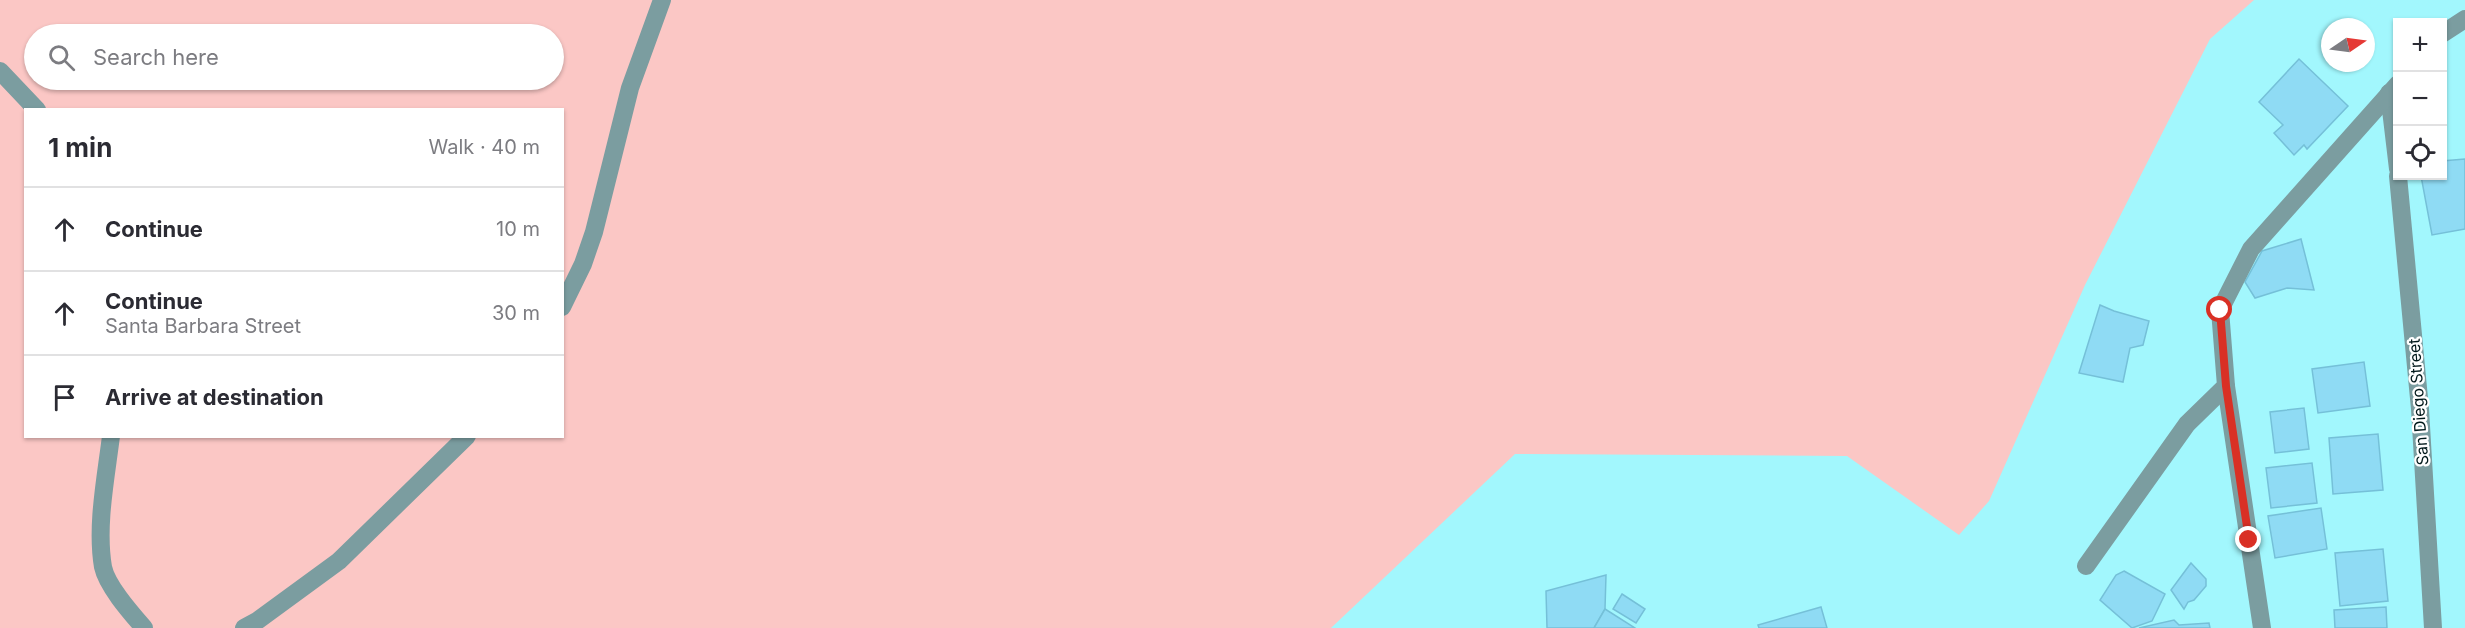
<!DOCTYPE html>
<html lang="en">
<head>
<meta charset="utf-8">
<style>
  :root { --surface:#fff; --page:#f2f2f3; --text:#2b2b33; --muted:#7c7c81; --line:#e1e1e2 }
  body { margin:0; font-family:Inter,sans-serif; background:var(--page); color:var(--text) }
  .controls { position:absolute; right:18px; top:18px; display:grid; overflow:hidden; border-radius:0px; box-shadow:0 2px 4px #0004 }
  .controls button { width:54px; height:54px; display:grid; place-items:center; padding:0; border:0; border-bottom:2px solid var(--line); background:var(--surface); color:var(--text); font:30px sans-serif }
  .compass { position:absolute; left:2321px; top:18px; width:54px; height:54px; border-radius:50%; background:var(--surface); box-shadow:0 2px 4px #0004; rotate:77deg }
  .stop { position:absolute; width:18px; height:18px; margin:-14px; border:4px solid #d93025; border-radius:50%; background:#fff }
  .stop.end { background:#d93025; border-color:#fff; box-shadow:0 2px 6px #0008 }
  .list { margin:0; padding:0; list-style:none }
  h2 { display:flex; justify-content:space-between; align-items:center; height:78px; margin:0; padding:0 24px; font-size:26px }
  h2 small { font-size:20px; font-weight:400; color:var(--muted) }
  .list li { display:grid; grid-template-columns:39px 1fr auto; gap:18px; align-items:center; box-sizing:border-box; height:84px; padding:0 24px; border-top:2px solid var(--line) }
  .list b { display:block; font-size:22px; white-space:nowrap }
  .list p { margin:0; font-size:20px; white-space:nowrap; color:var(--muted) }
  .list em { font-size:20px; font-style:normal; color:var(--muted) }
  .icon { flex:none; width:33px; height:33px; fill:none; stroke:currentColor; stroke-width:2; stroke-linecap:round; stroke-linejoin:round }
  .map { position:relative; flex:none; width:2465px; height:628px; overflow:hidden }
  .search { position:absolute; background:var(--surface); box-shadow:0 2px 4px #0004; left:24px; top:24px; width:540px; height:66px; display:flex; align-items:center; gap:15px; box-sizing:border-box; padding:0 21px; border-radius:33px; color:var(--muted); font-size:22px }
  .panel { position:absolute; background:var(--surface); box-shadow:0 2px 4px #0004; left:24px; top:108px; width:540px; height:330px; border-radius:0px }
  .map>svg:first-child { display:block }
  .green { fill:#fbc7c5; fill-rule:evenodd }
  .building { fill:#8fdbf4; stroke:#75c0d8; stroke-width:1.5 }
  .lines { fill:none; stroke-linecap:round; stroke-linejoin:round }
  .minor { stroke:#7b9da0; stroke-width:18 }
  .route { stroke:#d93025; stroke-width:8 }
  .labels { text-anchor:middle; stroke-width:4.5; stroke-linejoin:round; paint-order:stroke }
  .street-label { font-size:16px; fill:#00181a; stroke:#fff }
</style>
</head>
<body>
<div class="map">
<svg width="2465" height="628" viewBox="0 0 2465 628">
  <rect width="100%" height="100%" fill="#a2f7fd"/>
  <path class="green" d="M0 0H2254L2210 39 2085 285 1989 501 1959 535 1847 456 1515 454 1331 628H0ZM34 34H554V80H34ZM26 110H562V436H26Z"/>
  <g class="building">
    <path d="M2299 59 2348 106 2307 149 2304 145 2294 155 2274 133 2283 125 2259 102Z"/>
    <path d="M2465 159V229L2432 235 2421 176H2442V161Z"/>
    <path d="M2301 239 2314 290 2287 288 2255 298 2245 282 2262 251Z"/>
    <path d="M2100 305 2114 311 2149 321 2143 345 2130 348 2123 382 2079 373Z"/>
    <path d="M2364 362 2370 406 2318 413 2312 369Z"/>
    <path d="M2304 408 2309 449 2275 453 2270 412Z"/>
    <path d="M2378 434 2383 490 2333 494 2329 438Z"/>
    <path d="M2312 463 2317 503 2271 508 2266 468Z"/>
    <path d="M2321 508 2327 549 2275 558 2268 516Z"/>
    <path d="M2383 549 2388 601 2340 606 2335 553Z"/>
    <path d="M2191 563 2206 579V586L2194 600 2188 602 2184 609 2171 590Z"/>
    <path d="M2124 571 2165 594 2152 621 2132 628 2100 600 2116 575Z"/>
    <path d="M1606 575 1605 609 1594 628H1547L1546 591Z"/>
    <path d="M1622 594 1645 609 1636 623 1613 609Z"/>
    <path d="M1821 607 1827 628H1759L1758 625Z"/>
    <path d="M2386 607 2387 628H2335L2334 610Z"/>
    <path d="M1605 609 1635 628H1594Z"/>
    <path d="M2174 620 2179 625 2209 623 2210 628H2139Z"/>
  </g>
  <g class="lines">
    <g class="minor">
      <path d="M2442 34 2465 19"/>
      <path d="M0 71 37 110"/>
      <path d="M2389 93 2398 169"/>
      <path d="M2398 176 2420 409 2433 628"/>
      <path d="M562 307 583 264 594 232 630 88 662 0"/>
      <path d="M2226 386 2262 628"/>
      <path d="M111 436C106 477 96 526 103 567 107 586 131 613 144 628"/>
      <path d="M2086 566 2187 424 2226 386 2220 310 2251 249 2398 84"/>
      <path d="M244 628 257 621 339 561 467 436"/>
    </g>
  </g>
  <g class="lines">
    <path class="route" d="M2220 310 2226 386 2249 540"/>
  </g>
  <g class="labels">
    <g class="street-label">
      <text transform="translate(2418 402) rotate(-94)" y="6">San Diego Street</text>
    </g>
  </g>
</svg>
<div class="controls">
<button>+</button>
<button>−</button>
<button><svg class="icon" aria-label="locate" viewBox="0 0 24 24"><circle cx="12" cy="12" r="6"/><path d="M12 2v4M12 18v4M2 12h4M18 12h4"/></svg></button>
</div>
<svg class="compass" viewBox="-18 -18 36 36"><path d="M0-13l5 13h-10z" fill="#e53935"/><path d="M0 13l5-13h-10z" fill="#7c7c81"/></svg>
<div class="stop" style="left:2220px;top:310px"></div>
<div class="stop end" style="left:2249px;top:540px"></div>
<div class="search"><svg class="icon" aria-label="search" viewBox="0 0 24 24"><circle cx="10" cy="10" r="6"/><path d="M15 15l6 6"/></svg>Search here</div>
<section class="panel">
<h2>1 min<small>Walk · 40 m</small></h2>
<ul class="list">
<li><svg class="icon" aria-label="ahead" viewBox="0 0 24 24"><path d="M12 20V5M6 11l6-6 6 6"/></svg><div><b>Continue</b></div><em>10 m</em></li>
<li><svg class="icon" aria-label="ahead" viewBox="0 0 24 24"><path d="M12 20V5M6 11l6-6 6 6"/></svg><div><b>Continue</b><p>Santa Barbara Street</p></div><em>30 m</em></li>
<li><svg class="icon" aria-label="arrive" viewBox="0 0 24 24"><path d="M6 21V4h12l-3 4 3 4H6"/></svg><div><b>Arrive at destination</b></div></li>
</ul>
</section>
</div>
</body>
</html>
